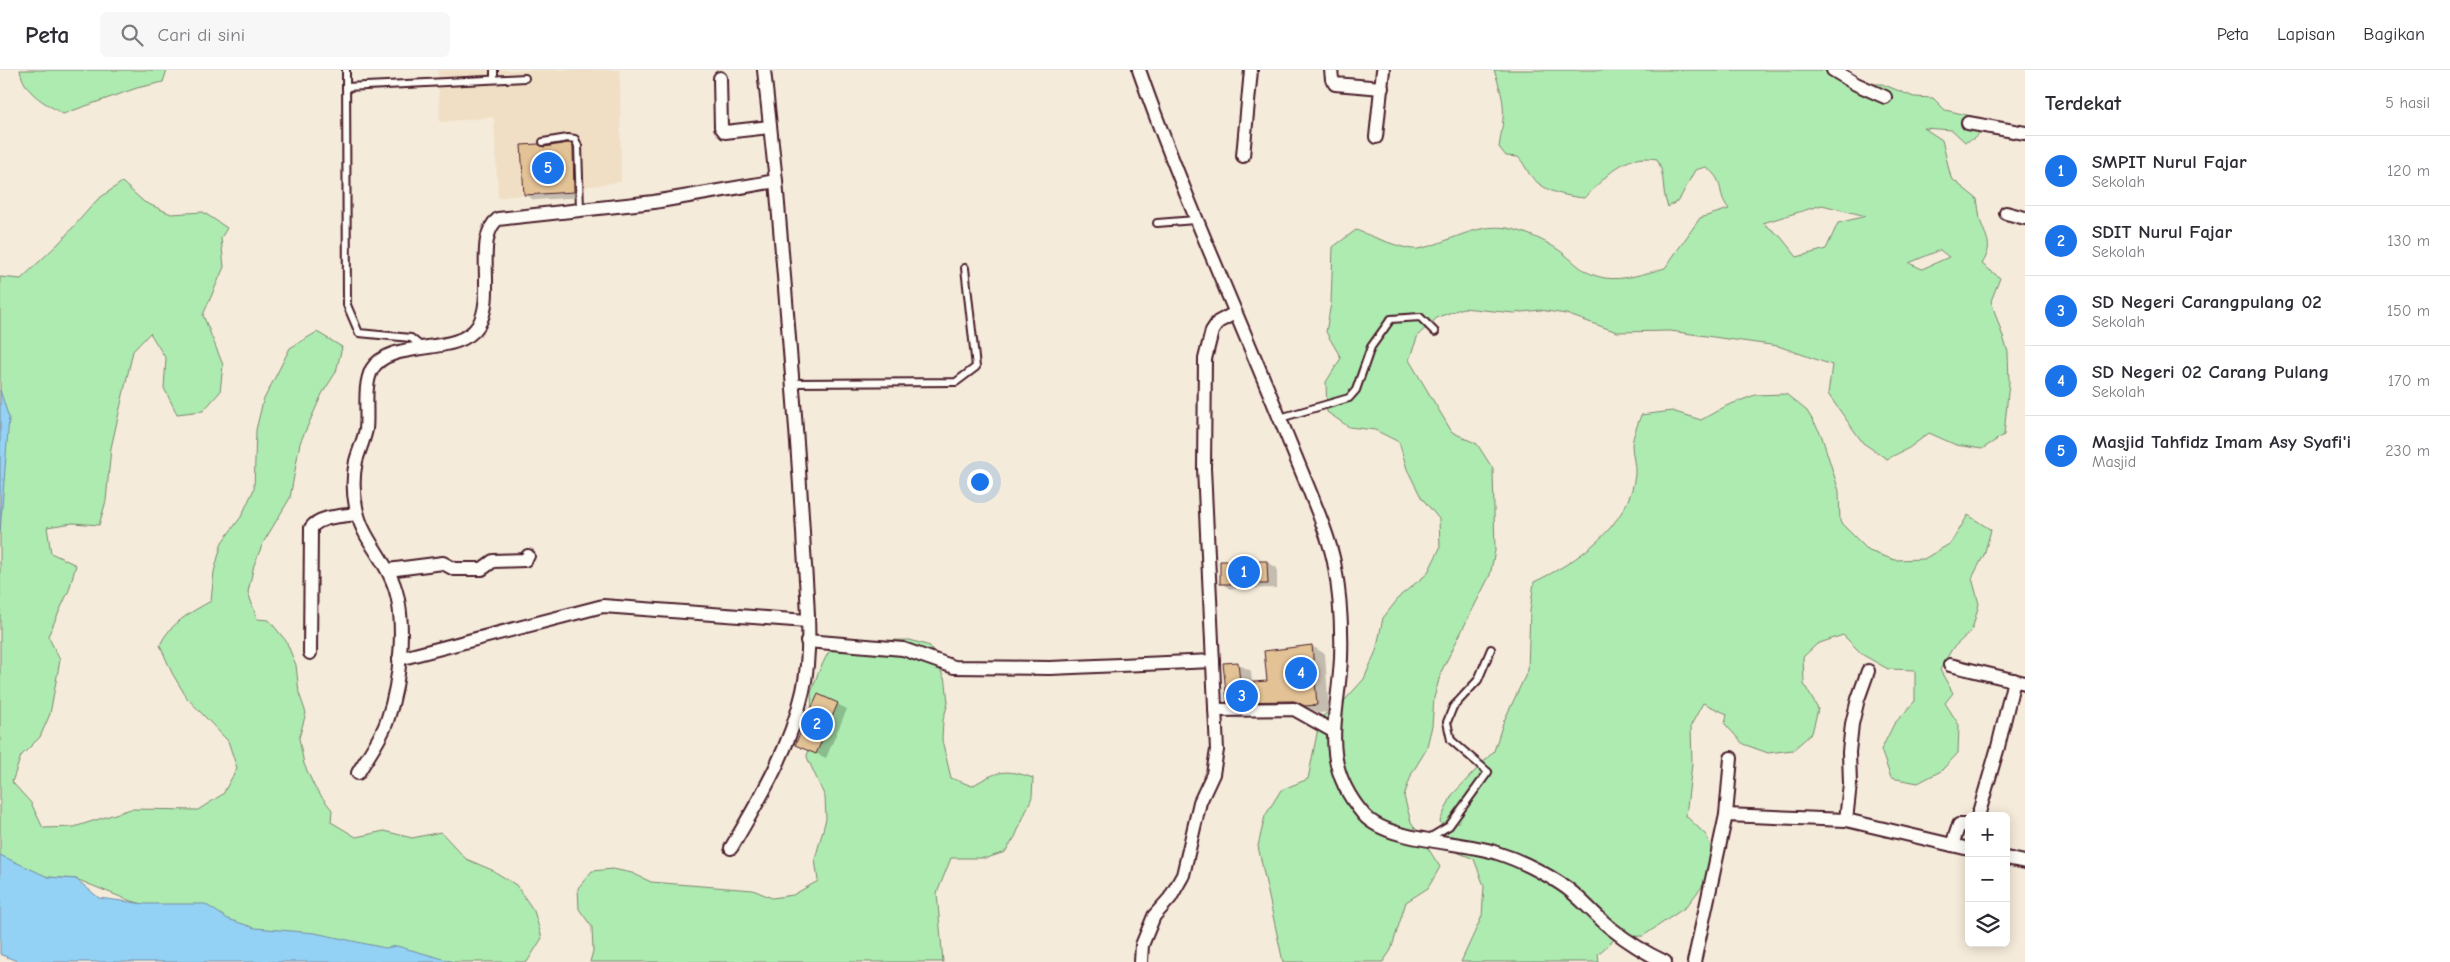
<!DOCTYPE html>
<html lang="id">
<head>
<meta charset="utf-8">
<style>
  :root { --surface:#fff; --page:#f7f7f7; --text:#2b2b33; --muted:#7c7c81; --line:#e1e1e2; --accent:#1a73e8 }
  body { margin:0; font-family:"Comic Neue",sans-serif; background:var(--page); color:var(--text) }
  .controls { position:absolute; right:15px; bottom:15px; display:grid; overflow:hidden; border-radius:8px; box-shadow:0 2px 12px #0003 }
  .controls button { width:45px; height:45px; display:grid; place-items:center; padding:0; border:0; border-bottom:1px solid var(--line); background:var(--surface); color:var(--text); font:25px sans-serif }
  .you { position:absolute; left:979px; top:411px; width:18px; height:18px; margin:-12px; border:4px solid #fff; border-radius:50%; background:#1a73e8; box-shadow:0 0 0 8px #1a73e833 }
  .badge { display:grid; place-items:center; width:32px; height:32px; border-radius:50%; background:var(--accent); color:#fff; font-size:16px; font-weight:700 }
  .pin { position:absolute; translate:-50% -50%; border:2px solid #fff; box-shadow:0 1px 5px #0006 }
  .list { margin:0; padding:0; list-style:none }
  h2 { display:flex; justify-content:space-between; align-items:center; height:65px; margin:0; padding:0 20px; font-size:21px }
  h2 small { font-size:16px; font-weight:400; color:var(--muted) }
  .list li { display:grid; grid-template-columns:32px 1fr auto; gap:15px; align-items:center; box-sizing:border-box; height:70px; padding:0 20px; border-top:1px solid var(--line) }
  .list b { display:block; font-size:19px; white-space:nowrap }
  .list p { margin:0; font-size:16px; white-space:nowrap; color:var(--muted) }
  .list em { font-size:16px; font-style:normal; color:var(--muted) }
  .icon { flex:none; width:28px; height:28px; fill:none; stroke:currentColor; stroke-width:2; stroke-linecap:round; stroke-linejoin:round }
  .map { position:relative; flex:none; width:2025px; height:892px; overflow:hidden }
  header { display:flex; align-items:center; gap:30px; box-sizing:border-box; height:70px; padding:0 25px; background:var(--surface); border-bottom:1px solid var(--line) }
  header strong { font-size:24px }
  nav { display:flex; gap:28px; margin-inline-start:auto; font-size:18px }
  .search { width:350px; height:45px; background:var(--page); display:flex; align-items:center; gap:12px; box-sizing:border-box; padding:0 18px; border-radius:8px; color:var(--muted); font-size:19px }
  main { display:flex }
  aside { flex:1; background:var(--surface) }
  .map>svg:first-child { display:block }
  .built { fill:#f0dfc5 }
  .green { fill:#adebb1; stroke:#7c856e; fill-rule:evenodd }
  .water { fill:#93d2f4; stroke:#768aa4 }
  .shadow { fill:#0003 }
  .building { fill:#e3c295; stroke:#4a1f2b }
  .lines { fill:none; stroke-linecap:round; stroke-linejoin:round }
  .lane-casing { stroke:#4a1f2b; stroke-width:10 }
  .street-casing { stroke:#4a1f2b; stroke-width:16 }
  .lane { stroke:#fdfcf7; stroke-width:6 }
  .street { stroke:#fdfcf7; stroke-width:12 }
</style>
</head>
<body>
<header>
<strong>Peta</strong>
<div class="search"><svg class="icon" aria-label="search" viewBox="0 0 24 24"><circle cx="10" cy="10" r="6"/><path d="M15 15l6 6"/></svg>Cari di sini</div>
<nav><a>Peta</a><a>Lapisan</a><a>Bagikan</a></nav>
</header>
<main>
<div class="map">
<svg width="2025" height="892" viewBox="0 0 2025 892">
  <rect width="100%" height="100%" fill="#f5ebda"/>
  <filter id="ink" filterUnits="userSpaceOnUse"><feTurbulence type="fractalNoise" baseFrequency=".02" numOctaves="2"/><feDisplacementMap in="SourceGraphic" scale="10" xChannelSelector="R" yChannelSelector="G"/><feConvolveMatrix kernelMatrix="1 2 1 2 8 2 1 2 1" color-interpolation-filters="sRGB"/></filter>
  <g filter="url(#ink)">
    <path class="built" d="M438 0H620L621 112 498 128 494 47 440 52Z"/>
    <g class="green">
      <path d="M20 0H167L163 12 137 18 63 44C43 32 24 23 20 0Z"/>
      <path d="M1494 0H1833L1856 14H1882L1914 27 1933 28 1945 40 1980 48C1984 60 1978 69 1965 72L1952 60 1924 58 1942 70 1951 108 1977 129C1978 135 1979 142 1980 149 1985 168 1995 173 1982 194L2000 208 1991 231 2008 282 2009 312 2004 365 1982 379 1956 375 1929 363 1909 378 1887 389 1863 373 1828 324 1832 295 1778 276 1670 261 1617 262 1566 244 1540 240 1514 243 1463 238 1438 247 1418 265 1409 290 1452 362 1477 374 1493 399 1495 481 1490 505 1441 602 1434 628 1432 656 1426 680 1412 703 1404 726 1411 752 1440 797 1428 818 1406 832 1391 880 1383 892H1283L1258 776 1265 746 1281 720 1308 709 1320 648 1344 631 1364 609 1376 581 1383 548 1401 525 1427 504 1440 478 1439 449 1421 427 1407 399 1399 372 1375 360 1349 357 1327 342 1326 312 1341 288 1326 262 1331 233 1333 177 1356 160C1369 165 1406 181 1418 179 1449 173 1475 153 1507 158 1524 161 1546 171 1560 181 1577 193 1582 204 1605 208 1623 211 1647 203 1665 198L1700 148 1729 139C1715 121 1727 113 1706 97L1695 100 1679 130 1668 137C1661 120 1666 106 1657 89 1622 83 1608 106 1584 128 1565 126 1544 122 1531 106 1526 100 1525 94 1518 87L1506 86 1499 77C1505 41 1506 35 1494 0ZM1822 135 1866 146 1838 153 1826 179 1797 187 1780 166 1763 153ZM1940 180 1949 187 1922 199 1909 193Z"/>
      <path d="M122 112 144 132 171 144 203 142 227 158 221 168 224 197 203 245 223 295 220 322 203 341 177 344 164 318 166 289 150 263 133 281 111 378 106 431 99 455 73 453 47 457 51 483 76 495 69 520 48 566 60 590 50 644 40 667 21 686 12 712 31 733 43 758 74 757 131 739 198 740 223 724 237 698 228 671 187 628 172 603 160 575C170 553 191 542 211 531L214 502 222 472 241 447 254 419 256 360 263 331 290 278 317 262 342 277 336 302 322 324 300 373 290 428 263 473 254 495 248 522 257 549 269 550 286 571 296 595 299 623 306 643 299 668 304 694 315 718 332 740 331 752 356 767 384 761 412 768 441 762 466 789 492 800 516 815 534 841 542 868 527 892H404L306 879 128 830 76 809 48 807 0 794V207L21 209 59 173 97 130Z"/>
      <path d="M1786 324 1807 341 1821 364 1839 421 1840 452 1869 481 1895 490 1924 489 1951 473 1968 445 1991 460 1984 485 1972 508 1979 534 1972 560 1952 579 1940 600 1953 623 1945 633 1959 655 1958 683 1941 701 1918 713 1891 708 1881 680 1894 654 1915 631V600L1888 599 1863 585 1843 565 1817 574 1803 587 1804 614 1818 639 1812 663 1793 680 1768 683 1743 674 1725 654 1727 644 1703 633 1691 655 1692 694 1686 746 1706 765 1716 791 1704 814 1686 837 1643 866 1617 867 1598 884 1599 892H1461L1482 846 1484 816 1474 789 1449 779 1440 751 1452 725 1494 681 1503 653 1528 600 1530 541 1534 512C1577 492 1629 456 1635 405 1636 395 1632 385 1632 375 1633 365 1638 354 1641 345L1672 341 1701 350 1726 336 1755 325Z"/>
      <path d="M910 570 930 576 946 613 948 633 943 650 942 670 951 708 972 716C997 701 1005 698 1033 708L1032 727 1015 767 1005 782 987 788H951L937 823 943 892H590L593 881 592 857 579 839 578 818 592 801 613 799 632 803 651 812 753 820 772 828 793 825 818 811 815 789 826 749 825 727 807 687 812 643 811 623 818 603 828 583 846 571Z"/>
    </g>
    <g class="water">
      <path d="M0 320 9 348 0 462Z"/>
      <path d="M0 785 48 807 76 809 99 828 145 834H205L228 849 255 858 315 863 385 878 397 876 454 892H19L0 884Z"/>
    </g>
    <g class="shadow">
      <path d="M571 75 581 80 584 127 534 130 525 124 544 78Z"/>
      <path d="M1267 492 1277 498V518L1230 519 1221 513Z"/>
      <path d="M1312 576 1325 584 1329 642 1320 643 1308 638H1241L1228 631 1238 594 1251 601 1252 614 1268 612Z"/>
      <path d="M837 634 847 639 826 688 797 675Z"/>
    </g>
    <g class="building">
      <path d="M568 73 572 74 573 77 574 122 524 125 521 75 538 74 544 77Z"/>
      <path d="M1220 491H1267L1268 514H1220Z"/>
      <path d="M1312 575 1317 635 1305 636 1294 631 1227 632 1223 593 1238 592 1240 613 1267 611 1264 581Z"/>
      <path d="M818 624 838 633 816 684 795 675Z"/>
    </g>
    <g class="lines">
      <g class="lane-casing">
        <g id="lane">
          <path d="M346 0 347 235 359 263 411 268 422 277"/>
          <path d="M494 0V9"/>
          <path d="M346 17 525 8"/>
          <path d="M543 72 568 68 575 69 578 76 580 139"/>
          <path d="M1157 153 1195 150"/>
          <path d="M793 313 956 312 976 297 965 198"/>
          <path d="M1280 348 1349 328 1356 320 1371 277 1391 249 1420 247 1435 262"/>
          <path d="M1429 768 1449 756 1488 702 1451 670 1447 652 1453 637 1478 610 1491 579"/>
        </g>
      </g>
      <g class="street-casing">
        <g id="street">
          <path d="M1139 0C1178 111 1226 218 1271 327 1284 359 1297 390 1310 422 1319 445 1329 467 1334 492 1340 523 1342 556 1341 588 1338 651 1318 691 1364 745 1388 772 1460 771 1494 782 1517 789 1541 801 1561 814 1580 826 1594 845 1612 859 1628 872 1646 883 1665 892"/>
          <path d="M1331 0 1332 9 1335 14 1382 18"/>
          <path d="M1833 0 1856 14 1885 27"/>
          <path d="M720 8 721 57 725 62 770 57"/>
          <path d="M1968 53 2025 63"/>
          <path d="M1376 67 1383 0"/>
          <path d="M1243 86 1251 0"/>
          <path d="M2006 143 2025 148"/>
          <path d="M388 500 443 493 454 499H482L493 491 525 490 528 486"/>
          <path d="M807 571 903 579 954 597 1050 598 1213 591"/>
          <path d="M310 583 311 458C319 446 343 446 357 444"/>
          <path d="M399 589 603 536 807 551"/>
          <path d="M1950 595 2025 613"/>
          <path d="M1215 640 1294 639 1333 661"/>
          <path d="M358 703C367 687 381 669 387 651 400 614 408 546 392 510 381 484 361 466 356 437 353 422 353 405 356 391 359 380 364 370 366 359 368 341 363 316 372 299 391 268 458 287 478 256 497 226 473 168 498 149L654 132 776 111 764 0"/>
          <path d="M1726 745 1731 688"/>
          <path d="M1978 746 1998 677 2014 610"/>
          <path d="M1846 750 1850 714 1849 682 1852 654 1858 629 1868 601"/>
          <path d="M1952 775 1959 755H1969"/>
          <path d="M731 778C761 727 790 679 803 621 814 572 805 512 803 462 796 345 786 228 776 111"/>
          <path d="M2006 788 2025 792"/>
          <path d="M1141 892 1142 875 1154 846 1170 828 1183 805 1200 732 1213 704 1217 680 1204 398 1205 289 1212 261 1218 252 1235 243"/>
          <path d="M1694 892 1726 745 1846 750 1969 779"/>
        </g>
      </g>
      <use href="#lane" class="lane"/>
      <use href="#street" class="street"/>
    </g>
  </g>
</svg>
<div class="controls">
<button>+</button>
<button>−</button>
<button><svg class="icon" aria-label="layers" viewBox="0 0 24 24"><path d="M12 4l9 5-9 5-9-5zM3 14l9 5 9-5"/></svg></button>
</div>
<div class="you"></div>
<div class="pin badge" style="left:1244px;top:502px">1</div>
<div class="pin badge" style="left:817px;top:654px">2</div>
<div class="pin badge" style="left:1242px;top:626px">3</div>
<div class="pin badge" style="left:1301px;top:603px">4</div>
<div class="pin badge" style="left:548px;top:98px">5</div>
</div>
<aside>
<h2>Terdekat<small>5 hasil</small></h2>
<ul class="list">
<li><span class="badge">1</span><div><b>SMPIT Nurul Fajar</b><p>Sekolah</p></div><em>120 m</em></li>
<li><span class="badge">2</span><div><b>SDIT Nurul Fajar</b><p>Sekolah</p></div><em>130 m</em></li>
<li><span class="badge">3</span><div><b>SD Negeri Carangpulang 02</b><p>Sekolah</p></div><em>150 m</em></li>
<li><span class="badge">4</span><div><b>SD Negeri 02 Carang Pulang</b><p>Sekolah</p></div><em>170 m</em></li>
<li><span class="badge">5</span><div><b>Masjid Tahfidz Imam Asy Syafi'i</b><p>Masjid</p></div><em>230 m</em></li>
</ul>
</aside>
</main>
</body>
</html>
